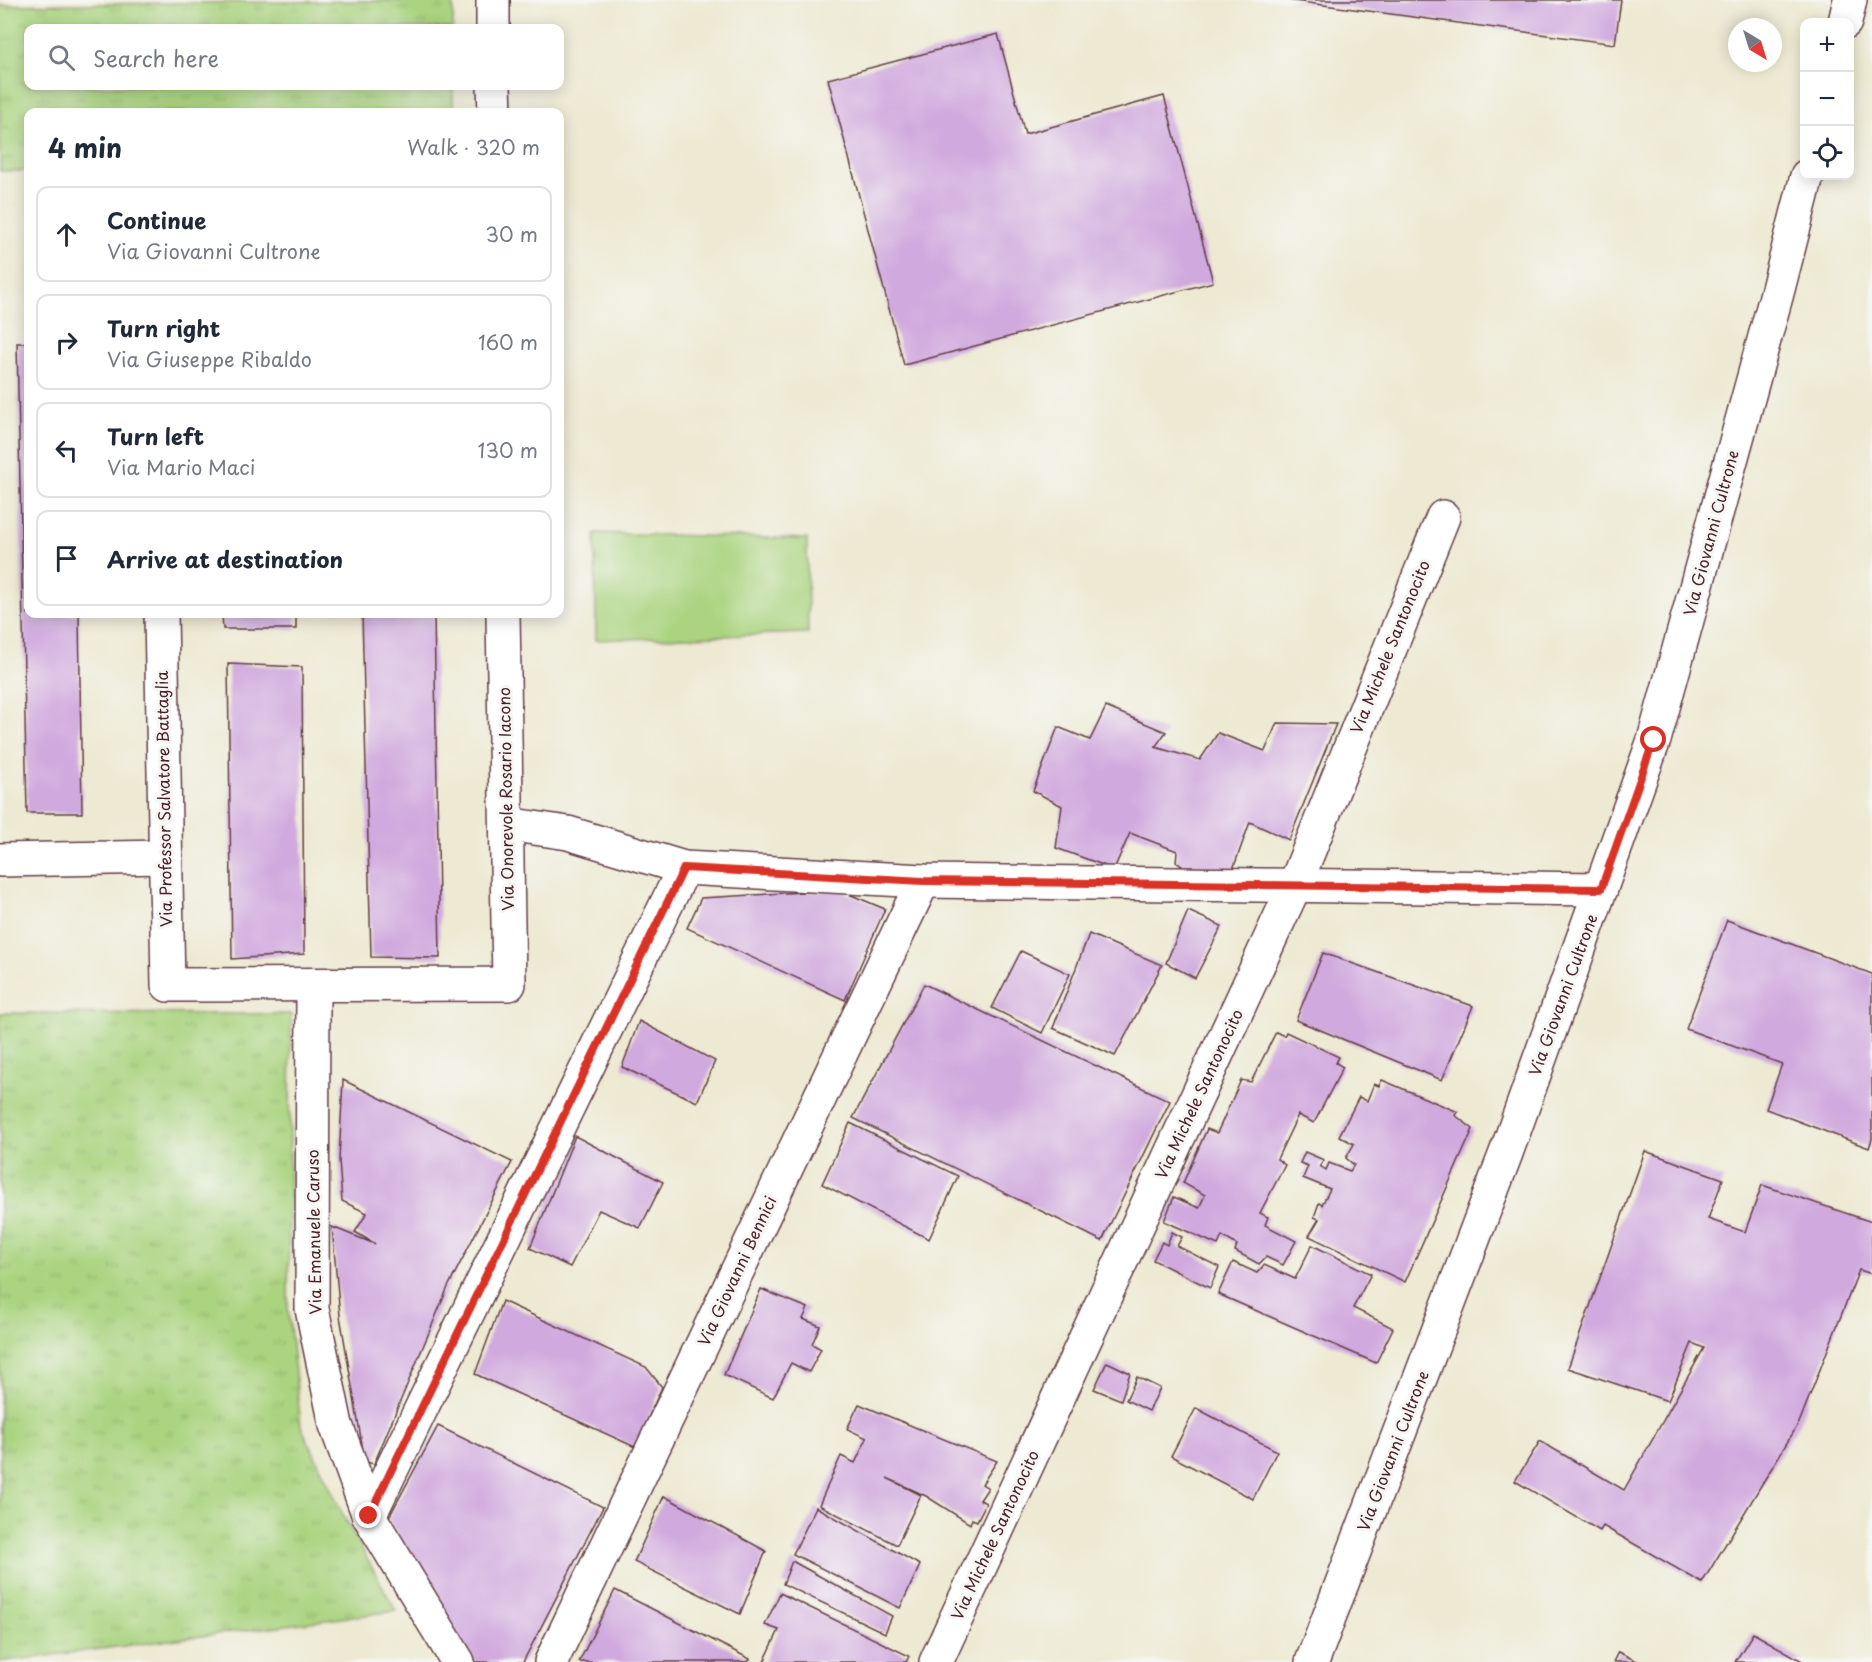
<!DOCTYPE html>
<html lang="en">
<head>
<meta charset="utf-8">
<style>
  :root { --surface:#fff; --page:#f6f6f7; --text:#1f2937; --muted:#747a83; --line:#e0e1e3 }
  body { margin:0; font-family:"Playpen Sans",sans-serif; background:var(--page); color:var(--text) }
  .controls { position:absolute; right:18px; top:18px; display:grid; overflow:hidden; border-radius:12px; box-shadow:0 3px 15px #0003 }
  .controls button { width:54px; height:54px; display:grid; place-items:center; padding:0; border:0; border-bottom:2px solid var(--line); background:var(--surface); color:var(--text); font:30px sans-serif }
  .compass { position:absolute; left:1728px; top:18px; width:54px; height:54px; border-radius:50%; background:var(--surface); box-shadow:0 3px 15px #0003; rotate:142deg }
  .stop { position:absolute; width:18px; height:18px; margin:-14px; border:4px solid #d93025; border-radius:50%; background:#fff }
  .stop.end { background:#d93025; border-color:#fff; box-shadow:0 2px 6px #0008 }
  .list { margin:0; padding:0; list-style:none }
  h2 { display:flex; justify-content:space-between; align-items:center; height:78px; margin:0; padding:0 24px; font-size:26px }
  h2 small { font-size:20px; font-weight:400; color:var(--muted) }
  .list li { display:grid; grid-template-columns:39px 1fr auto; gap:18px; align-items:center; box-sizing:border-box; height:96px; margin:0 12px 12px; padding:0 12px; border:2px solid var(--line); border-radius:12px }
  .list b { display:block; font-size:22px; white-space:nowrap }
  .list p { margin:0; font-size:20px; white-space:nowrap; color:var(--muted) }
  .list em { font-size:20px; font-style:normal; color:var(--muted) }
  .icon { flex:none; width:33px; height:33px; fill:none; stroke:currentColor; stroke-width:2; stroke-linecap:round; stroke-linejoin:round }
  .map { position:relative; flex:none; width:1872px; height:1662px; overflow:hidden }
  .search { position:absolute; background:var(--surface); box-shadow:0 3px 15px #0003; left:24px; top:24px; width:540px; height:66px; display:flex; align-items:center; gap:15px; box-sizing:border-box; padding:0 21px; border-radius:12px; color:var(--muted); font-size:22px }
  .panel { position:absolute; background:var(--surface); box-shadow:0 3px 15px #0003; left:24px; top:108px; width:540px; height:510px; border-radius:12px }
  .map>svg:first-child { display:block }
  .grass { fill:url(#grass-tufts); stroke:#7a7a56; stroke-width:1.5 }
  .pitch { fill:#aad480; stroke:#7a7a56; stroke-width:1.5 }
  .building { fill:#d0a9de }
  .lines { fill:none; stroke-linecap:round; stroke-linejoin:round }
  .minor-casing { stroke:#623d44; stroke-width:36 }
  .minor { stroke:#fff; stroke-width:33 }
  .route { stroke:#d93025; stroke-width:8 }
  .labels { text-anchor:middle; stroke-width:6; stroke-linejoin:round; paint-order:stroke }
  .street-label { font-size:16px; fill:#4a1f2b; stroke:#f6f6f2 }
</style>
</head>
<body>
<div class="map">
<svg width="1872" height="1662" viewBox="0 0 1872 1662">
  <defs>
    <pattern id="grass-tufts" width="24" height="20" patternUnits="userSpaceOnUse" patternTransform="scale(1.5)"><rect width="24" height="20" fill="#aad480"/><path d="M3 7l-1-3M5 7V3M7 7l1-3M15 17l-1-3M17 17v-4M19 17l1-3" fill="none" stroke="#94b66f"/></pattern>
  </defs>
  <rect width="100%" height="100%" fill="#f6f6f2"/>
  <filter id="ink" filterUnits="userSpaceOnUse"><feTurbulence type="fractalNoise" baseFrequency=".0167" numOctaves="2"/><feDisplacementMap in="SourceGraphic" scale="12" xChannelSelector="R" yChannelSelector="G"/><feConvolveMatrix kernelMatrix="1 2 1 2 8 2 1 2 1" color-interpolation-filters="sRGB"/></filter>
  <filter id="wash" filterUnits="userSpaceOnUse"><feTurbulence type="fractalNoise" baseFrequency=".008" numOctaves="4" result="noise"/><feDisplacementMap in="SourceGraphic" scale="24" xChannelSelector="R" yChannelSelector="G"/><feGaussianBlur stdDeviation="1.35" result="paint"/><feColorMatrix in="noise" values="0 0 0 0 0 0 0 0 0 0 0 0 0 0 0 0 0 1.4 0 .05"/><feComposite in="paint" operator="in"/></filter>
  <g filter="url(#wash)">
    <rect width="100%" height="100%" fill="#ede9d2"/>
    <g class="grass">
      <path d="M453 0V28H28V86H453V112H28V171H0V5Z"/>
      <path d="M0 1013 291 1014 288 1309 301 1426 342 1513 396 1611 0 1662Z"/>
    </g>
    <path class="pitch" d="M595 533 807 539 808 633 596 640Z"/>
    <g id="blocks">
      <g class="building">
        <path d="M1286 0H1621L1615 44Z"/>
        <path d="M998 34 1025 134 1164 96 1213 282 904 365 828 79Z"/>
        <path d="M17 343H28V614H79L82 813H27Z"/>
        <path d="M222 614H296V629H223Z"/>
        <path d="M362 614H434L440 958 371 957Z"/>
        <path d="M228 664 302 667 304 954 232 959Z"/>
        <path d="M1106 707 1166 732 1155 747 1200 760 1218 733 1265 751 1277 723 1336 724 1289 840 1250 822 1232 872 1188 870 1176 862 1177 851 1130 833 1114 869 1056 848 1062 806 1033 791 1058 727 1090 740Z"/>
        <path d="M839 890 885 909 845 1000 687 928 701 898Z"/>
        <path d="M1188 911 1222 926 1195 978 1166 963Z"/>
        <path d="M1727 920 1872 974V1139L1869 1148 1766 1109 1782 1064 1686 1029Z"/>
        <path d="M1089 934 1162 965 1115 1056 1053 1028Z"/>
        <path d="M1021 951 1070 974 1042 1033 992 1008Z"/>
        <path d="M1323 953 1473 1006 1442 1080 1296 1020Z"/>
        <path d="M924 984 1170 1101 1102 1241 853 1118Z"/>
        <path d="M639 1021 715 1061 697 1102 622 1067Z"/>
        <path d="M1276 1032 1284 1036 1286 1032 1339 1057 1336 1063 1343 1067 1314 1123 1298 1115 1277 1159 1285 1165 1260 1213 1268 1217 1265 1225 1296 1241 1283 1265 1266 1257 1259 1264 1235 1251 1237 1245 1222 1236 1218 1245 1164 1221 1174 1197 1199 1208 1205 1195 1183 1183 1207 1129 1217 1133 1241 1080 1251 1082Z"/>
        <path d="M343 1080 512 1162 448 1287 374 1464 365 1462 340 1316 332 1227 375 1244 355 1232 367 1213 342 1201 339 1160Z"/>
        <path d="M1382 1080 1458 1112 1455 1115 1473 1129 1405 1282 1309 1236 1319 1219 1314 1217 1319 1203 1322 1205 1330 1189 1303 1178 1308 1166 1300 1163 1305 1152 1324 1160 1320 1166 1326 1170 1329 1163 1350 1171 1354 1165 1346 1158 1354 1144 1339 1136 1359 1097 1367 1101 1374 1084 1379 1086Z"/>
        <path d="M850 1123 958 1176 929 1239 822 1184Z"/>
        <path d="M575 1136 663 1182 640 1228 599 1210 570 1267 530 1248Z"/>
        <path d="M1645 1151 1723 1179 1708 1219 1745 1232 1762 1185 1872 1222V1274L1859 1270 1799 1423 1702 1583 1603 1526 1600 1531 1515 1481 1540 1441 1624 1490 1704 1348 1692 1343 1668 1401 1568 1368Z"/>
        <path d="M1172 1232 1182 1237 1177 1246 1219 1267 1210 1288 1153 1260 1162 1242 1167 1245Z"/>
        <path d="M1312 1245 1371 1274 1353 1308 1393 1328 1376 1363 1218 1294 1233 1262 1257 1273 1264 1265 1295 1279Z"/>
        <path d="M761 1289 808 1308 803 1319 820 1326 812 1344 821 1349 809 1372 791 1363 773 1398 724 1375Z"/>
        <path d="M502 1301 646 1367 662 1387 635 1447 475 1374Z"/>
        <path d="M1107 1362 1130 1373 1121 1400 1094 1389Z"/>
        <path d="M1137 1377 1160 1388 1149 1411 1126 1400Z"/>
        <path d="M859 1404 997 1461 982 1484 988 1488 980 1500 986 1503 977 1521 972 1519 970 1524 926 1496 887 1478 921 1495 897 1545 819 1505 841 1456 855 1463 867 1438 847 1429Z"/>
        <path d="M1196 1408 1277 1451 1253 1499 1171 1456Z"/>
        <path d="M438 1426 603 1507 523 1662H472L388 1519Z"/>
        <path d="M664 1496 766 1551 740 1614 634 1562Z"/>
        <path d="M816 1507 920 1565 900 1608 793 1554Z"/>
        <path d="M792 1561 892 1616 885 1633 783 1584Z"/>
        <path d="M615 1590 750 1659 748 1662H579Z"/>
        <path d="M780 1593 909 1656 906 1662H764L779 1630 765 1625Z"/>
        <path d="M1753 1633 1804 1662H1735Z"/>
        <path d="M1618 1652 1639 1662H1613Z"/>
      </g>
    </g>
  </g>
  <g filter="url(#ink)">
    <use href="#blocks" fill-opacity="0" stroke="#623d44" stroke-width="1.5"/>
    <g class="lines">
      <g class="minor-casing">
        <g id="minor">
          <path d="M493 0V28"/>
          <path d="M1845 22 1850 0"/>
          <path d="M494 86 495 112"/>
          <path d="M161 614 168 985 509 984 503 614"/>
          <path d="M507 824 568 833 684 868 923 881 1601 889"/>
          <path d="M0 860 166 857"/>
          <path d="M313 985 312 1309 336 1425 369 1516 458 1662"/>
          <path d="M369 1516 684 868"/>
          <path d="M551 1662 923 881"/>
          <path d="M936 1662 1295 885 1443 517"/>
          <path d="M1312 1662 1506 1153 1654 740 1777 293 1807 176"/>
        </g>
      </g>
      <use href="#minor" class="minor"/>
    </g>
  </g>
  <g class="lines" filter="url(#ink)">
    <path class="route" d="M369 1516 684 868 923 881 1601 889 1654 740"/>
  </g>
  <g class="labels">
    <g class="street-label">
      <text transform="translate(1711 533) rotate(-75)" y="6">Via Giovanni Cultrone</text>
      <text transform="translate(1390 647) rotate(-68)" y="6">Via Michele Santonocito</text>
      <text transform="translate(164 799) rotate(-91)" y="6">Via Professor Salvatore Battaglia</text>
      <text transform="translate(506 799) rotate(-91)" y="6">Via Onorevole Rosario Iacono</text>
      <text transform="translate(1563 995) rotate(-70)" y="6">Via Giovanni Cultrone</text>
      <text transform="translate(1199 1094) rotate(-65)" y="6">Via Michele Santonocito</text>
      <text transform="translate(314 1232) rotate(-91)" y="6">Via Emanuele Caruso</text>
      <text transform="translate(737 1271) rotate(-65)" y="6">Via Giovanni Bennici</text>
      <text transform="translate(1393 1451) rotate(-69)" y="6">Via Giovanni Cultrone</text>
      <text transform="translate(995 1535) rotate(-65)" y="6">Via Michele Santonocito</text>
    </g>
  </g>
</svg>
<div class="controls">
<button>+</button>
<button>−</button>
<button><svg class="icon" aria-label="locate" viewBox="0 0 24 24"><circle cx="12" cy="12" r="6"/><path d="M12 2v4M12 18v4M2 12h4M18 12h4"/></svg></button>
</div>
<svg class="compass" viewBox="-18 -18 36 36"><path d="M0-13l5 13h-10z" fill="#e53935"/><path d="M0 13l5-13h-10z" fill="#747a83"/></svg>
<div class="stop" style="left:1654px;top:740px"></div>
<div class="stop end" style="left:369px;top:1516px"></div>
<div class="search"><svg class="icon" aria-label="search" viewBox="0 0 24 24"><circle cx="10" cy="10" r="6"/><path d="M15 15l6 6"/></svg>Search here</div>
<section class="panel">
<h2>4 min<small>Walk · 320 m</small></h2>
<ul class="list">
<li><svg class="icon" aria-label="ahead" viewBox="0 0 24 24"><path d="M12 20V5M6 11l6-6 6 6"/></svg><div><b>Continue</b><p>Via Giovanni Cultrone</p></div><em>30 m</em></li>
<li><svg class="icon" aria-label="right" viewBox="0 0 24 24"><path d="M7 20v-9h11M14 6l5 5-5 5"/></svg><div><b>Turn right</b><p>Via Giuseppe Ribaldo</p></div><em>160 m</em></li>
<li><svg class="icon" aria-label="left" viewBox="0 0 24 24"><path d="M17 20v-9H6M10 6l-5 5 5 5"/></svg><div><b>Turn left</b><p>Via Mario Maci</p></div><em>130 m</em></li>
<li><svg class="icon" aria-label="arrive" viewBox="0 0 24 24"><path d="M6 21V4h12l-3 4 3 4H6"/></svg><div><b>Arrive at destination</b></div></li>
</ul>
</section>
</div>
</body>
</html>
